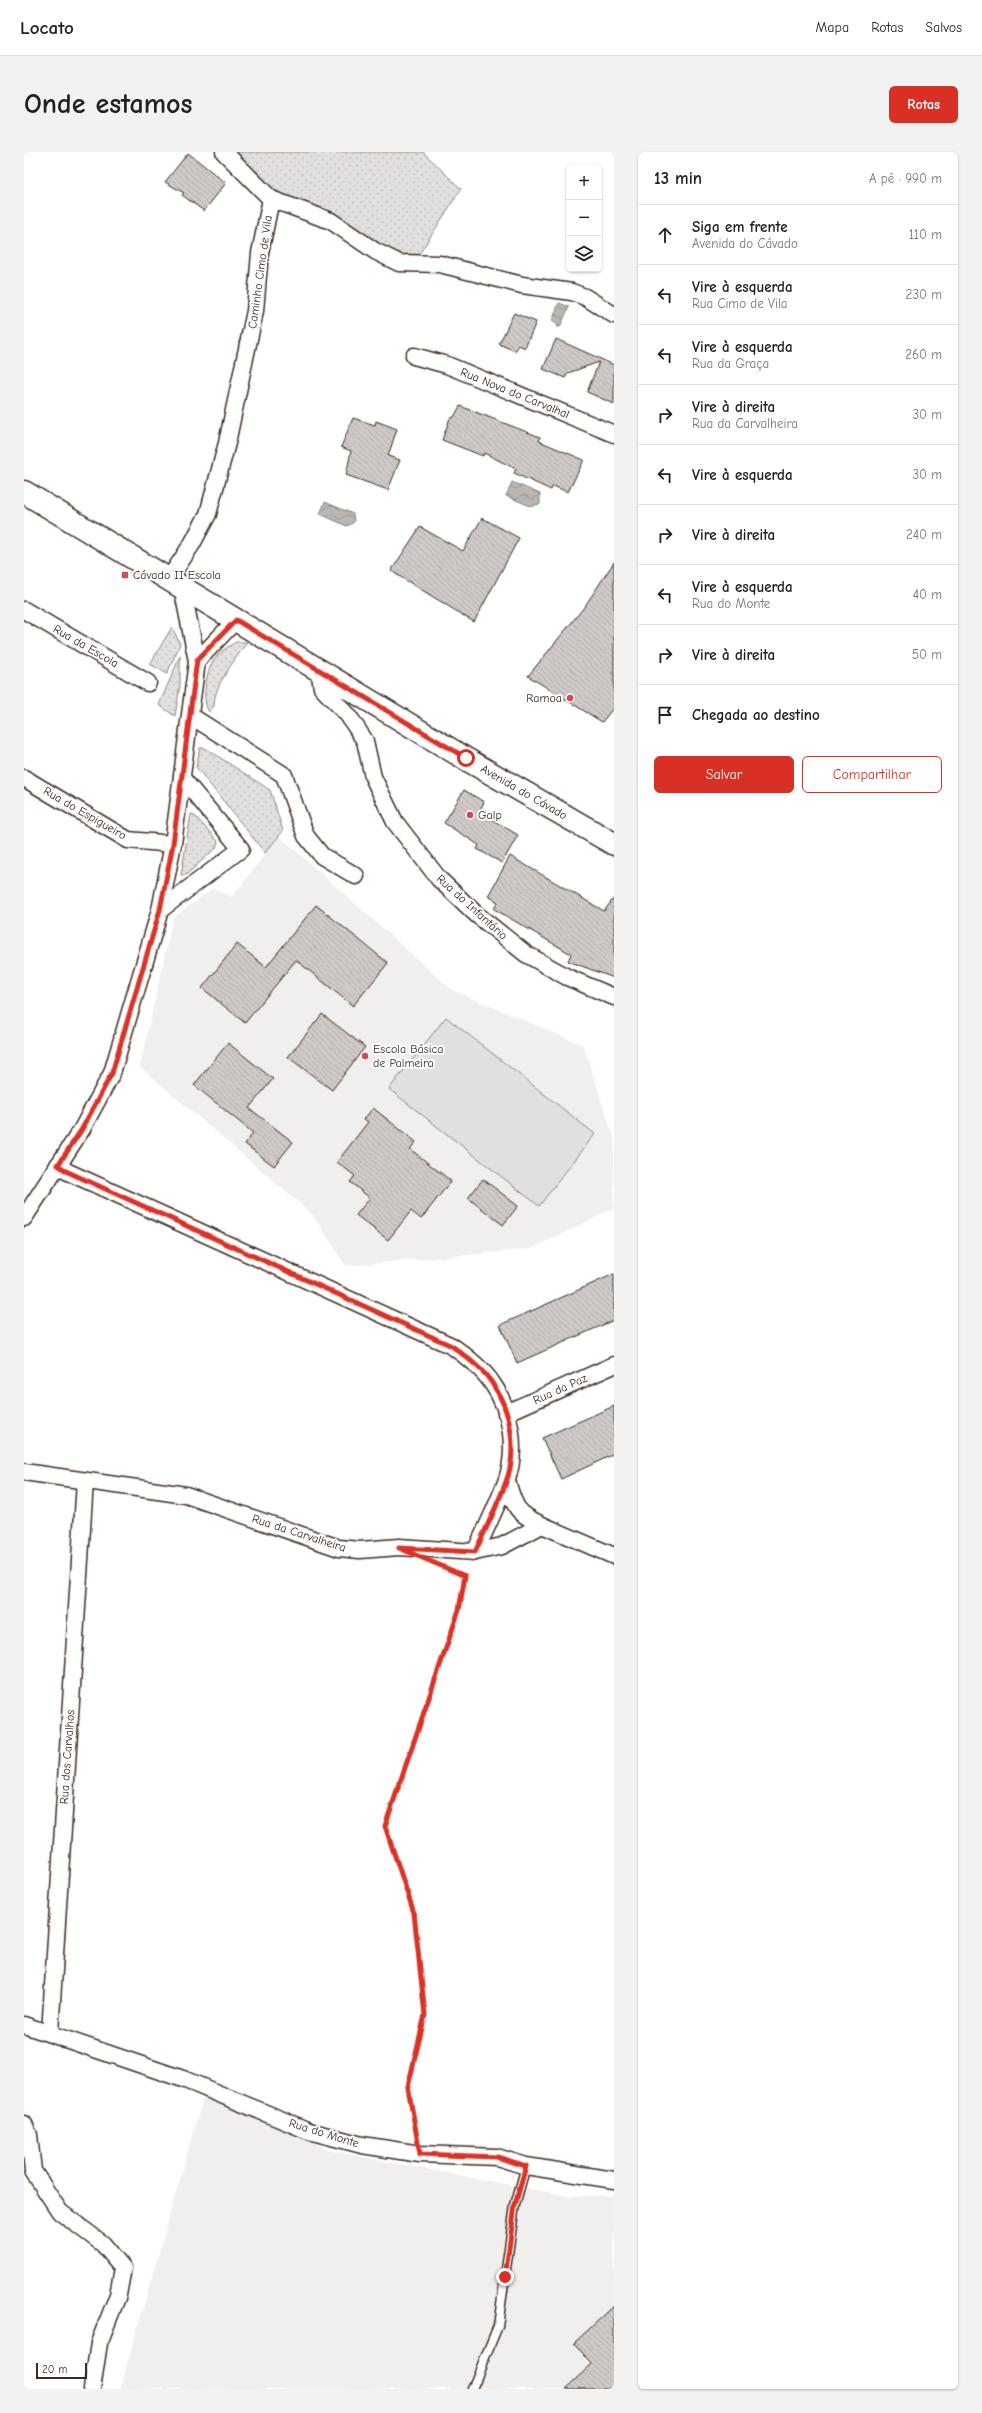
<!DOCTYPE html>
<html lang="pt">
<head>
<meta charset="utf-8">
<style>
  :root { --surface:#fff; --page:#f2f2f2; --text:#202124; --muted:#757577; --line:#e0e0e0; --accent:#d93025 }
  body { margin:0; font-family:"Comic Neue",sans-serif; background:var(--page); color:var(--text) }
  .controls { position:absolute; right:12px; top:12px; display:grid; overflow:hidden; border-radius:6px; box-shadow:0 1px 3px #0004 }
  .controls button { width:36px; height:36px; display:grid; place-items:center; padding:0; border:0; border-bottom:1px solid var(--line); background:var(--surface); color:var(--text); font:20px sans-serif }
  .scale { position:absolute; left:12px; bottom:10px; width:51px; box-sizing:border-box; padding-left:4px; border:2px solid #3b2a1e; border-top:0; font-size:11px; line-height:14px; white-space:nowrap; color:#3b2a1e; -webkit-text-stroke:3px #fff; paint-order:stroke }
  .stop { position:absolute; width:12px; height:12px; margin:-9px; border:3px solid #d93025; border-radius:50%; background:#fff }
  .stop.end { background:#d93025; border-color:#fff; box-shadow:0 1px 4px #0008 }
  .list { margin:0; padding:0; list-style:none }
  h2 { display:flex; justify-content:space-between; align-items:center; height:52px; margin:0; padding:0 16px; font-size:17px }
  h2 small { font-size:13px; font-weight:400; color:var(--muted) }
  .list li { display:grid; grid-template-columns:26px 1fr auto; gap:12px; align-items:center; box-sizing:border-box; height:60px; padding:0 16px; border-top:1px solid var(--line) }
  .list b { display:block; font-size:15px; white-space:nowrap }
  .list p { margin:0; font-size:13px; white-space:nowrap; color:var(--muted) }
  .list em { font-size:13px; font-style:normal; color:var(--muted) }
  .actions { display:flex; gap:8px; padding:12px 16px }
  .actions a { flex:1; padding:9px 0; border:1px solid var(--accent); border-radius:6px; text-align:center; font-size:14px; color:var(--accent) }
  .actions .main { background:var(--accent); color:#fff }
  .icon { flex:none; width:22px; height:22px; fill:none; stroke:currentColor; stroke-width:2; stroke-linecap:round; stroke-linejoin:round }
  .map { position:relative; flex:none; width:590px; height:2237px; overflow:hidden; border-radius:6px }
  header { display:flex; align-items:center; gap:24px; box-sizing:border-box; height:56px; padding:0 20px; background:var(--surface); border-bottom:1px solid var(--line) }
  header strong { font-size:19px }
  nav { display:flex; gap:22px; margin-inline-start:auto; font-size:14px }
  .intro { display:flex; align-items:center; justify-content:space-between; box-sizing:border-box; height:96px; padding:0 24px }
  h1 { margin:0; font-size:28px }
  .button { padding:10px 18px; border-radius:6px; background:var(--accent); color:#fff; font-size:14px; font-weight:700 }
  main { display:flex; gap:24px; padding:0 24px }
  aside { flex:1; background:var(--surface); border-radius:6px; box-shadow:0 1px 3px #0004 }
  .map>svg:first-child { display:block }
  .built { fill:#f1efee }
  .grass { fill:url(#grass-dots); stroke:#8e857e }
  .pitch { fill:#e2e0de; stroke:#8e857e }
  .water { fill:url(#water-waves); stroke:#887e77 }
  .building { fill:url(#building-back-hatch); stroke:#3b2a1e }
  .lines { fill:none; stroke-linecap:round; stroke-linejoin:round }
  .service-casing { stroke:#3b2a1e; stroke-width:11 }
  .minor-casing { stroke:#3b2a1e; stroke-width:19 }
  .primary-casing { stroke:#3b2a1e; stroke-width:25 }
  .path { stroke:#3b2a1e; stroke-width:2.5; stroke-dasharray:1 3; stroke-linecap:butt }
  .service { stroke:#fff; stroke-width:8 }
  .minor { stroke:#fff; stroke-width:16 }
  .primary { stroke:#fff; stroke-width:22 }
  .route { stroke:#d93025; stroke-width:5 }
  .poi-dot { fill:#d1495b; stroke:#fff; stroke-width:1.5 }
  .labels { text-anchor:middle; stroke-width:4; stroke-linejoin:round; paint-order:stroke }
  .street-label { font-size:12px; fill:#3b2a1e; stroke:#fff }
  .poi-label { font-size:12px; fill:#3b2a1e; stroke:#fff; text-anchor:start }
</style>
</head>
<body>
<header>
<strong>Locato</strong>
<nav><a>Mapa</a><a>Rotas</a><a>Salvos</a></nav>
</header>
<div class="intro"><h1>Onde estamos</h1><a class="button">Rotas</a></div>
<main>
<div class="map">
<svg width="590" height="2237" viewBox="0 0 590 2237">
  <defs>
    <pattern id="grass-dots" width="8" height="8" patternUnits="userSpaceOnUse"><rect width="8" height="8" fill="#e2e0de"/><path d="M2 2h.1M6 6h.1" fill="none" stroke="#c3c0be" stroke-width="1.8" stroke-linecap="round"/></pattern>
    <pattern id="water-waves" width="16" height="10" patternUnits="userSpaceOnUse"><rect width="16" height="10" fill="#bcb6b3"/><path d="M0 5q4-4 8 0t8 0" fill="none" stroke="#9a9491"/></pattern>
    <pattern id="building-back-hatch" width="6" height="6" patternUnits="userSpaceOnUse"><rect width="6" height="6" fill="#cfcac7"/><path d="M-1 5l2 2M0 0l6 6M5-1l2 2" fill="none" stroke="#b3aeaa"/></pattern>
  </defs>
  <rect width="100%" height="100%" fill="#fff"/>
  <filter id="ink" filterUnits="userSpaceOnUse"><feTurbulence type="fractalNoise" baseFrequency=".025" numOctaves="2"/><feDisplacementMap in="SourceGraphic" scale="8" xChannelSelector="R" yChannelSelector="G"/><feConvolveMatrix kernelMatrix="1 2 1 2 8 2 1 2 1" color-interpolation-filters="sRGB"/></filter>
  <g filter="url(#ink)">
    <g class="built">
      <path d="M255 684 428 838 559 893 590 986V1056L507 1097 322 1114 289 1063 116 915 149 766 189 736 208 745Z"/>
      <path d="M180 1943 307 1999 545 2044H590V2237H96Z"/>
    </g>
    <g class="grass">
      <path d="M215 0H399L437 37 392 107 383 109 256 45 213 3Z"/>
      <path d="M148 475 156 492 143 522 126 512Z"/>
      <path d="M212 490H223C211 509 190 532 190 554L185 560C177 549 182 520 189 509 194 500 204 495 212 490Z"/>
      <path d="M156 504V533L151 564 135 553Z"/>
      <path d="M176 596H181L246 638 259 679 241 701 172 615Z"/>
      <path d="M167 662 172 665 194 689 192 696 162 723H157Z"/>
    </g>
    <path class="pitch" d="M422 865 571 982 515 1054 365 937Z"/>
    <g class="water">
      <path d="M535 151 545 155 536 175H534L532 171 528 169Z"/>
      <path d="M488 330 516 342V352L511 353 509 355 482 344Z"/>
      <path d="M301 350 329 362 330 370 323 374 296 362Z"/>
    </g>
    <g class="building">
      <path d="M164 1 202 31 180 59 158 43 160 41 141 30Z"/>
      <path d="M490 161 512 170 501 196 495 193 491 199 475 192Z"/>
      <path d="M532 187 590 213V252L563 240 575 210 544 221 541 226 519 217Z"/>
      <path d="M436 254 516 285 515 289 560 308 544 340 529 334 527 338 490 321 492 317 460 301 459 304 418 288 426 266 430 265Z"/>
      <path d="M329 266 351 273 352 269 373 277 364 304 376 308 364 338 322 323 327 299 317 295Z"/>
      <path d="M458 366 495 386 450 470 367 419 396 375 439 399Z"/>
      <path d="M590 410V555L578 570 504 524 561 454Z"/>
      <path d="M440 638 460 650 455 660 494 683 478 711 453 697 455 693 420 671Z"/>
      <path d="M486 704 580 759 590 746V826L544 809 547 802 470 757 474 750 464 744Z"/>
      <path d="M292 753 364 811 329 854 272 808 221 871 178 836 213 792 242 815Z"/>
      <path d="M298 862 341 895 308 938 264 905Z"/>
      <path d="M204 891 249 927 225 956 269 990 250 1014 221 992 229 981 170 933Z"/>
      <path d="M349 956 392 990 386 997 427 1029 397 1067 387 1059 364 1088 332 1063 346 1046 326 1030 331 1024 313 1010 344 970 340 967Z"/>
      <path d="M459 1027 494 1054 479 1073 444 1046Z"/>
      <path d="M590 1122V1168L493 1211 476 1173Z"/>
      <path d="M590 1254V1302L537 1327 518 1286Z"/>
      <path d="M590 2154V2237H541L568 2212 550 2191Z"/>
    </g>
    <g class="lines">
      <g class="service-casing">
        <path id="service" d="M448 2237 474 2174 491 2053 502 2014"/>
      </g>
      <g class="minor-casing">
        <g id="minor">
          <path d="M200 0 247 47"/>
          <path d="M247 47 307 69 351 99 375 111 416 112 498 133 548 140 561 145 590 163"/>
          <path d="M390 204 423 213 590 282"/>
          <path d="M145 427 168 392 184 362 203 291 231 159 236 101 247 47"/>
          <path d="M0 458 124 531"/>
          <path d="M173 509 212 468"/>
          <path d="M295 518 298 536 324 563 341 589 349 625 371 670 415 727 452 762 502 802 543 825 590 845"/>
          <path d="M167 564 260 623 282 684 298 704 332 724"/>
          <path d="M0 626 104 688 149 692"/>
          <path d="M136 758 217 697 158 626"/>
          <path d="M34 1013 44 1020 428 1194C442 1204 458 1216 468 1231 487 1258 494 1298 482 1330 473 1354 462 1377 451 1400"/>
          <path d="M0 1066 58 977 88 921 136 758 149 692 173 509 158 435"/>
          <path d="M482 1261 590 1213"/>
          <path d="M0 1320 162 1343 315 1396 336 1398 375 1395 451 1400 478 1394 518 1373 590 1404"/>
          <path d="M483 1329C491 1356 492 1361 518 1373"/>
          <path d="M0 1873 159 1927 285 1979 338 1993 396 2002 473 2005 502 2014 590 2028"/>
          <path d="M26 1881 61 1329"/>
          <path d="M0 1972 5 1983 9 2019 36 2060 79 2092 99 2116 94 2143 75 2191 68 2237"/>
        </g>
      </g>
      <g class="primary-casing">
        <path id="primary" d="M0 340 442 607 590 692"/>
      </g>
      <path class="path" d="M393 1986 383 1935 401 1863 390 1761 361 1674 435 1458 441 1424 421 1415"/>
      <use href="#service" class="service"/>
      <use href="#minor" class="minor"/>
      <use href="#primary" class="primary"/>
    </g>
  </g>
  <g class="lines" filter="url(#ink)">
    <path class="route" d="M442 606 212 468 173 508 149 692 136 758 88 921 58 977 34 1013 44 1020 428 1194C442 1205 458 1216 468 1231 487 1258 494 1298 482 1330 473 1354 462 1377 451 1400L375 1396 441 1424 435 1458 361 1674 390 1761 401 1863 384 1935 396 2002 473 2005 502 2014 491 2053 481 2125"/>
  </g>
  <g class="poi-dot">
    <rect x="97" y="419" width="8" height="8" rx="2"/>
    <circle cx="546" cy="546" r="4"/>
    <circle cx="446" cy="663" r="4"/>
    <circle cx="341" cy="904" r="4"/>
  </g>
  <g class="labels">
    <g class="street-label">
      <text transform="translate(236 120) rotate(-82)" y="4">Caminho Cimo de Vila</text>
      <text transform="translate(491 241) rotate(22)" y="4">Rua Nova do Carvalhal</text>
      <text transform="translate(62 494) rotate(30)" y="4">Rua da Escola</text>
      <text transform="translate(500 640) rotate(30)" y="4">Avenida do Cávado</text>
      <text transform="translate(61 661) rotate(30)" y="4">Rua do Espigueiro</text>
      <text transform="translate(448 755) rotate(42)" y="4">Rua do Infantário</text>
      <text transform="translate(536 1237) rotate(-24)" y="4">Rua da Paz</text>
      <text transform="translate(275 1381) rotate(18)" y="4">Rua da Carvalheira</text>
      <text transform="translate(43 1605) rotate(-86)" y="4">Rua dos Carvalhos</text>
      <text transform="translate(300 1981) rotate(17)" y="4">Rua do Monte</text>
    </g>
    <g class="poi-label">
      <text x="109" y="427">Cávado II Escola</text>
      <text x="538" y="550" text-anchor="end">Ramoa</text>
      <text x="454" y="667">Galp</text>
      <text x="349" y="901">Escola Básica<tspan x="349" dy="14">de Palmeira</tspan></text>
    </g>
  </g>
</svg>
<div class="controls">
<button>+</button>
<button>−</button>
<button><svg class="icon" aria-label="layers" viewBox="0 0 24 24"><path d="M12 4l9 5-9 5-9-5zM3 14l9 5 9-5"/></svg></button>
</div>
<div class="scale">20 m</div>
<div class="stop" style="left:442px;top:606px"></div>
<div class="stop end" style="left:481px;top:2125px"></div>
</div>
<aside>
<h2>13 min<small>A pé · 990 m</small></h2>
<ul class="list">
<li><svg class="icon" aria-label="ahead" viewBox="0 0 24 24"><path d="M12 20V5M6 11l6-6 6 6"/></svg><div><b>Siga em frente</b><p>Avenida do Cávado</p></div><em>110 m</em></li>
<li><svg class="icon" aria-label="left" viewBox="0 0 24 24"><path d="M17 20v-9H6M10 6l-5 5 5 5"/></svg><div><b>Vire à esquerda</b><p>Rua Cimo de Vila</p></div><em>230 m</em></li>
<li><svg class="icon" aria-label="left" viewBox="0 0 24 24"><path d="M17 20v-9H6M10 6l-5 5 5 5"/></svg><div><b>Vire à esquerda</b><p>Rua da Graça</p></div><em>260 m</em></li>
<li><svg class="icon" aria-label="right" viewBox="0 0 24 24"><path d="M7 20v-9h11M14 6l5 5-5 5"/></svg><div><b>Vire à direita</b><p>Rua da Carvalheira</p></div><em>30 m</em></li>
<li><svg class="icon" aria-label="left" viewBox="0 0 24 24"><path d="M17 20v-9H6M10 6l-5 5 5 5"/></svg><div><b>Vire à esquerda</b></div><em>30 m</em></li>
<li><svg class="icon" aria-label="right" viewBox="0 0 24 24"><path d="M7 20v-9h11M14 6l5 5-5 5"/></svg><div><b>Vire à direita</b></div><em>240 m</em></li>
<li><svg class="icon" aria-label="left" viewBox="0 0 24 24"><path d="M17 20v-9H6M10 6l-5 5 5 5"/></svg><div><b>Vire à esquerda</b><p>Rua do Monte</p></div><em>40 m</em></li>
<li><svg class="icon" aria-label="right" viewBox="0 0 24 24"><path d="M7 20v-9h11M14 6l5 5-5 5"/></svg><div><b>Vire à direita</b></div><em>50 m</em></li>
<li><svg class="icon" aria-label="arrive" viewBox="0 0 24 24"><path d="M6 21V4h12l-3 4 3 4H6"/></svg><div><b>Chegada ao destino</b></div></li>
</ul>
<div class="actions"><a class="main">Salvar</a><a>Compartilhar</a></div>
</aside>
</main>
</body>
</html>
